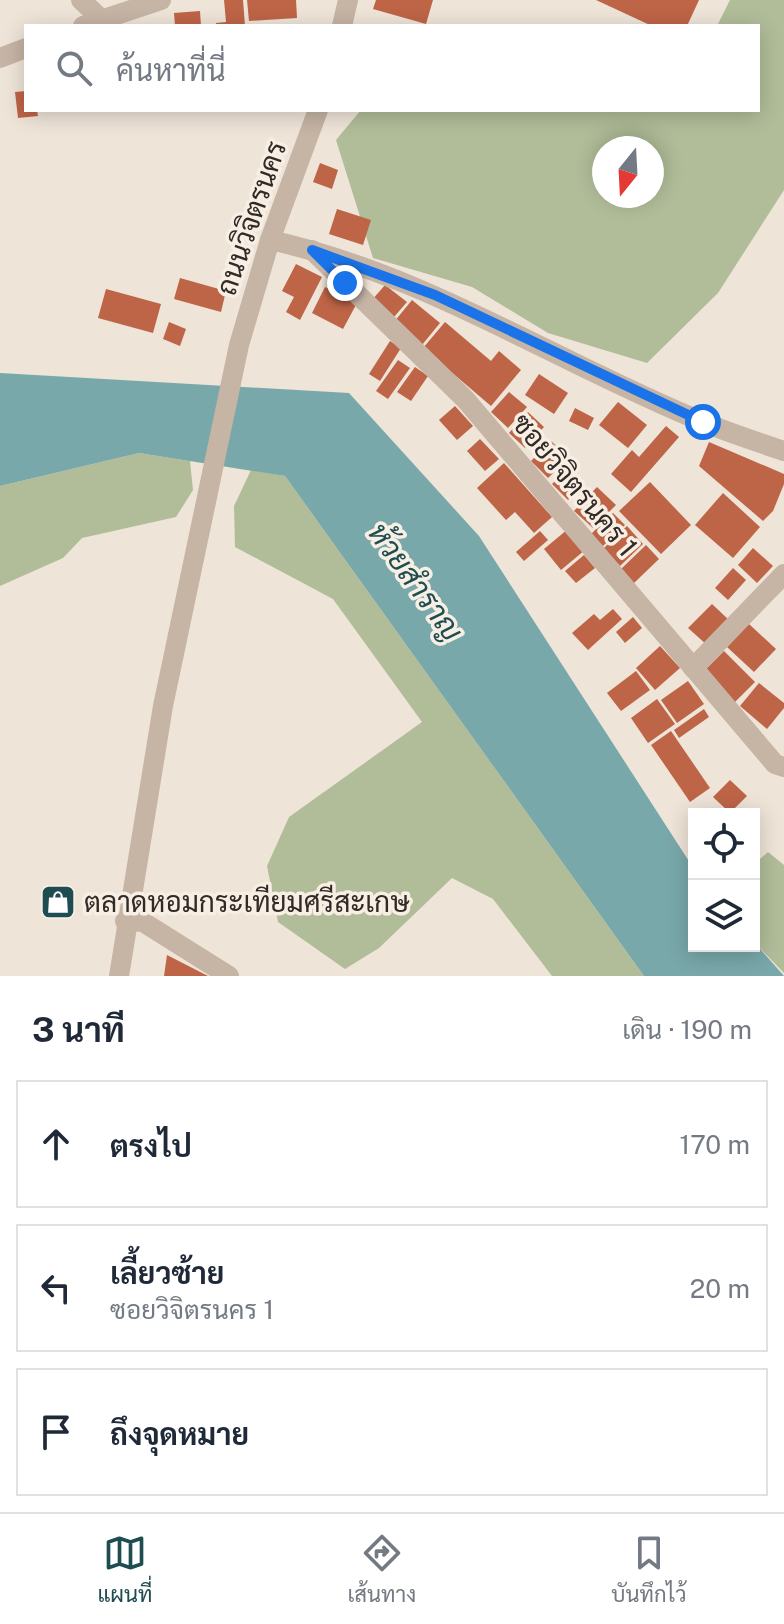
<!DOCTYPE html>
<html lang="th">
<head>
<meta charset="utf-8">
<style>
  :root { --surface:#fff; --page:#f6f6f7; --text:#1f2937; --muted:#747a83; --line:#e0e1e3; --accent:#1e4d51 }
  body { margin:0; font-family:"Public Sans",Sarabun,sans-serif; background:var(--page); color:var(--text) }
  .controls { position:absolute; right:24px; bottom:24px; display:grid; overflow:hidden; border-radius:0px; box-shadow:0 4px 20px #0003 }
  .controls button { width:72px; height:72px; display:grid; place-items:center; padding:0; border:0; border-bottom:2px solid var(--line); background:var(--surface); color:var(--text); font:40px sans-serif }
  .compass { position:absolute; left:592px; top:136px; width:72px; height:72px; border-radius:50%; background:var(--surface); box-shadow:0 4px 20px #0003; rotate:198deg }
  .stop { position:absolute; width:24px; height:24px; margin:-18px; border:6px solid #1a73e8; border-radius:50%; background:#fff }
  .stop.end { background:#1a73e8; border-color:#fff; box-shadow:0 2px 8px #0008 }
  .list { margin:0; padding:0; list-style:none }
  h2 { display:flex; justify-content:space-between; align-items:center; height:104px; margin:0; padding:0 32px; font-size:34px }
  h2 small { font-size:26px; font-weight:400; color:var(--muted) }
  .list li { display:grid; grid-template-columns:52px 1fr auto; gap:24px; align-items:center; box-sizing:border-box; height:128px; margin:0 16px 16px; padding:0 16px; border:2px solid var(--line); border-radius:0px }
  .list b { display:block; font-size:30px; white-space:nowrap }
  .list p { margin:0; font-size:26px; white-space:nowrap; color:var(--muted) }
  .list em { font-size:26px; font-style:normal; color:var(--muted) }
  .icon { flex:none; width:44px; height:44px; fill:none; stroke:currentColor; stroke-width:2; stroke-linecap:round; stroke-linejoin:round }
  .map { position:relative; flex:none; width:784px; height:976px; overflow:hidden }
  .search { position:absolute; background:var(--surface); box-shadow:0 4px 20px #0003; left:24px; right:24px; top:24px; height:88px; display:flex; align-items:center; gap:20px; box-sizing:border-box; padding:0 28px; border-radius:0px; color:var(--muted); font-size:30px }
  .sheet { height:536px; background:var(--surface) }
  nav { display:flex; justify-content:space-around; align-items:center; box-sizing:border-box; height:112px; border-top:2px solid var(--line); background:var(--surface); font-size:22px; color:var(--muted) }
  nav a { display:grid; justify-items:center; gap:4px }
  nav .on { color:var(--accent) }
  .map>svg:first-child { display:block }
  .green { fill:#b1bd99; fill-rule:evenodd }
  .water { fill:#79a8aa }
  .building { fill:#be6447 }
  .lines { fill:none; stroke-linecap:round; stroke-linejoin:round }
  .minor { stroke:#c6b4a5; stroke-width:20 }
  .route { stroke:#1a73e8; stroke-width:10 }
  .labels { text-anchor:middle; stroke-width:7; stroke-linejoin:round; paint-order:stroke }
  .street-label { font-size:28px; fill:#322a26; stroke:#f7eee4 }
  .poi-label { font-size:28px; fill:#322a26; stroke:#f7eee4; text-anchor:start }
  .water-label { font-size:30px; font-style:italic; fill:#1e4d51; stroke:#f7eee4 }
</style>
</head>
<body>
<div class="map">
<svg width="784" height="976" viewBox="0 0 784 976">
  <rect width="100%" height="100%" fill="#efe4d8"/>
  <g class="green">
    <path d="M730 0H784V190L718 293 647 363 548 333 472 287 373 258 336 140 361 110H758V26H717ZM604 148H652V196H604Z"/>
    <path d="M139 453 190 461 193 490 176 517 82 538 63 558 0 586V486Z"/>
    <path d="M251 470 285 476 644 976H552L493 899 452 878 379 948 345 969 278 922 267 866 289 817 422 722 333 599 235 547 234 506Z"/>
    <path d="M768 852 784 865V973L754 942V864Z"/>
  </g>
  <path class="water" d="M0 373 349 393 479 536 694 869V946H754V942L784 976H644L285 476 139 453 0 486Z"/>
  <g class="building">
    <path d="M224 0H243L245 26H216V23L226 22Z"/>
    <path d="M247 0H296L297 18 249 21Z"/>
    <path d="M376 0H433L426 24 373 9Z"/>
    <path d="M596 0H699L687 26H652Z"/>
    <path d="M200 11 201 26H175L174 13Z"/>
    <path d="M26 91V110H37L38 116 18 118 15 92Z"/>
    <path d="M320 163 338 170 332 189 313 182Z"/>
    <path d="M337 209 371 220 363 245 329 234Z"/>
    <path d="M296 264 322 277 300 320 286 312 294 297 282 291Z"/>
    <path d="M180 278 226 291 221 312 174 299Z"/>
    <path d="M385 285 407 302 394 317 372 300Z"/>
    <path d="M325 287 357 303 343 329 312 313Z"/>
    <path d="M106 289 161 304 153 333 98 318Z"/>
    <path d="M412 300 440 323 422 345 394 322Z"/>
    <path d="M169 322 186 329 180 346 163 339Z"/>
    <path d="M445 322 491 361 499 351 521 370 491 406 423 348Z"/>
    <path d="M390 341 401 348 380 381 369 374Z"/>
    <path d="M398 360 410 368 388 399 376 391Z"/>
    <path d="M415 367 428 376 411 401 397 392Z"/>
    <path d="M539 374 568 393 554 414 525 395Z"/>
    <path d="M509 392 527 407 508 428 491 412Z"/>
    <path d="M618 402 647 425 628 448 599 425Z"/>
    <path d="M455 406 473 426 457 440 439 420Z"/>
    <path d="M575 408 594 418 588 430 569 421Z"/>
    <path d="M528 412 544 427 525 448 509 433Z"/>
    <path d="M666 426 679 437 631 492 611 474 632 450 639 457Z"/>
    <path d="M480 439 499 459 485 471 467 451Z"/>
    <path d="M551 441 569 458 548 478 531 461Z"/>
    <path d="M709 442 784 474V484L773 511 763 521 699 466Z"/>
    <path d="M504 463 552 517 534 533 515 512 506 520 477 488Z"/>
    <path d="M560 476 576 492 568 500 552 484Z"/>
    <path d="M650 482 691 525 661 554 619 511Z"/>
    <path d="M597 487 616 505 593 528 574 511Z"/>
    <path d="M723 493 760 527 733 558 695 525Z"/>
    <path d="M613 513 625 525 603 546 591 534Z"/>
    <path d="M627 526 643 544 620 566 604 548Z"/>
    <path d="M568 529 585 550 561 570 544 549Z"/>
    <path d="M540 531 548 540 524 561 516 552Z"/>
    <path d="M646 545 659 559 633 584 620 570Z"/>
    <path d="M753 548 773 566 757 583 738 565Z"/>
    <path d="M584 555 595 568 576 583 565 571Z"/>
    <path d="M733 568 746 580 728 600 715 588Z"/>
    <path d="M712 604 730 621 707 645 688 628Z"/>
    <path d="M613 609 622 619 588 650 572 633 594 614 600 620Z"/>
    <path d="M633 617 642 628 625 643 616 632Z"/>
    <path d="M749 624 776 649 754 672 727 647Z"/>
    <path d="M660 646 680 668 655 690 636 668Z"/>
    <path d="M724 651 755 682 734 703 703 672Z"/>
    <path d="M636 671 650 690 621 711 607 693Z"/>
    <path d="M688 681 704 704 677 723 661 700Z"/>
    <path d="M759 683 784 703V708L767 729 740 706Z"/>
    <path d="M657 699 675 724 648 743 631 718Z"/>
    <path d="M704 709 709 717 679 738 674 730Z"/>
    <path d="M671 731 710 788 690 802 651 745Z"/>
    <path d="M730 780 747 796 730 813 713 797Z"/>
    <path d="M167 955 208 976H164Z"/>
  </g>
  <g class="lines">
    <g class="minor">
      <path d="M81 0 101 19"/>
      <path d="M83 26 161 0"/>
      <path d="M342 26 348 0"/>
      <path d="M0 58 26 48"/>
      <path d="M270 240C425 274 558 363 703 422 730 433 757 442 784 451"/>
      <path d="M312 250 465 399 775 764 784 767"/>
      <path d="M693 668 784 574"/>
      <path d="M125 921 143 922 229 976"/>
      <path d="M119 976 163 706 239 345 270 240 318 110"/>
    </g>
  </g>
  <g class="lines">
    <path class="route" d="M345 283 312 250 435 295 703 422"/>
  </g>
  <defs>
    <g id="shop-square" transform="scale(1.8)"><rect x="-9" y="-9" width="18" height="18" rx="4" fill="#1e4d51" stroke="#f7eee4"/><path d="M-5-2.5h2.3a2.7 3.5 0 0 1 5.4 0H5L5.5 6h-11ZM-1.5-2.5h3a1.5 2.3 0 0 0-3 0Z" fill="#fff"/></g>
  </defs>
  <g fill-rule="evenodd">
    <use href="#shop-square" x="58" y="902"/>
  </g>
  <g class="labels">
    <g class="street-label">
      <text transform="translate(251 218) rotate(-71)" y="10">ถนนวิจิตรนคร</text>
      <text transform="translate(575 485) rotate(50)" y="10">ซอยวิจิตรนคร 1</text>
    </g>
    <g class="poi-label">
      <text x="84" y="912">ตลาดหอมกระเทียมศรีสะเกษ</text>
    </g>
    <g class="water-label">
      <text transform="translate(415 582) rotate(54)" y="10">ห้วยสำราญ</text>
    </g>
  </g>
</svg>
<div class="controls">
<button><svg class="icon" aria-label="locate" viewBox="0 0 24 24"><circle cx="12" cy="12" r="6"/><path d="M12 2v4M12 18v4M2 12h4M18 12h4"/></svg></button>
<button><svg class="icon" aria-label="layers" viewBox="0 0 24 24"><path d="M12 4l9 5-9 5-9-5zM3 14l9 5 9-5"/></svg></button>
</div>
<svg class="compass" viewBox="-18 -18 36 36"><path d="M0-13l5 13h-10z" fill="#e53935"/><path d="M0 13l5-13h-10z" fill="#747a83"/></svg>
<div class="stop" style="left:703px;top:422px"></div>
<div class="stop end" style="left:345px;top:283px"></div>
<div class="search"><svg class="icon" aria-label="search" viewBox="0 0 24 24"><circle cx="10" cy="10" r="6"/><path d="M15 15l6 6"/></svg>ค้นหาที่นี่</div>
</div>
<section class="sheet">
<h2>3 นาที<small>เดิน · 190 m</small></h2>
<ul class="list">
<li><svg class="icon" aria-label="ahead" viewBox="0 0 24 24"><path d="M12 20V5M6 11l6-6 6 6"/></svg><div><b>ตรงไป</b></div><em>170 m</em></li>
<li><svg class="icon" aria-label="left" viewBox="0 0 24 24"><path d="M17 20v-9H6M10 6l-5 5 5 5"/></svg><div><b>เลี้ยวซ้าย</b><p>ซอยวิจิตรนคร 1</p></div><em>20 m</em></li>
<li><svg class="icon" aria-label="arrive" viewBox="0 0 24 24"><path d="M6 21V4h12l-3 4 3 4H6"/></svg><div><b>ถึงจุดหมาย</b></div></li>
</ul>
</section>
<nav>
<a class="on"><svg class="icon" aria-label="map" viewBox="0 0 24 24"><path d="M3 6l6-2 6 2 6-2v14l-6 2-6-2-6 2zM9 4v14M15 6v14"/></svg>แผนที่</a>
<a><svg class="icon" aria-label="directions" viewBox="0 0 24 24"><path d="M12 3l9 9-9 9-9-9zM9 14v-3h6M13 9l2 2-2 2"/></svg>เส้นทาง</a>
<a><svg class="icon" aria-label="saved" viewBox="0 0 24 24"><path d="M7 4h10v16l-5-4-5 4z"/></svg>บันทึกไว้</a>
</nav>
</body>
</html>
